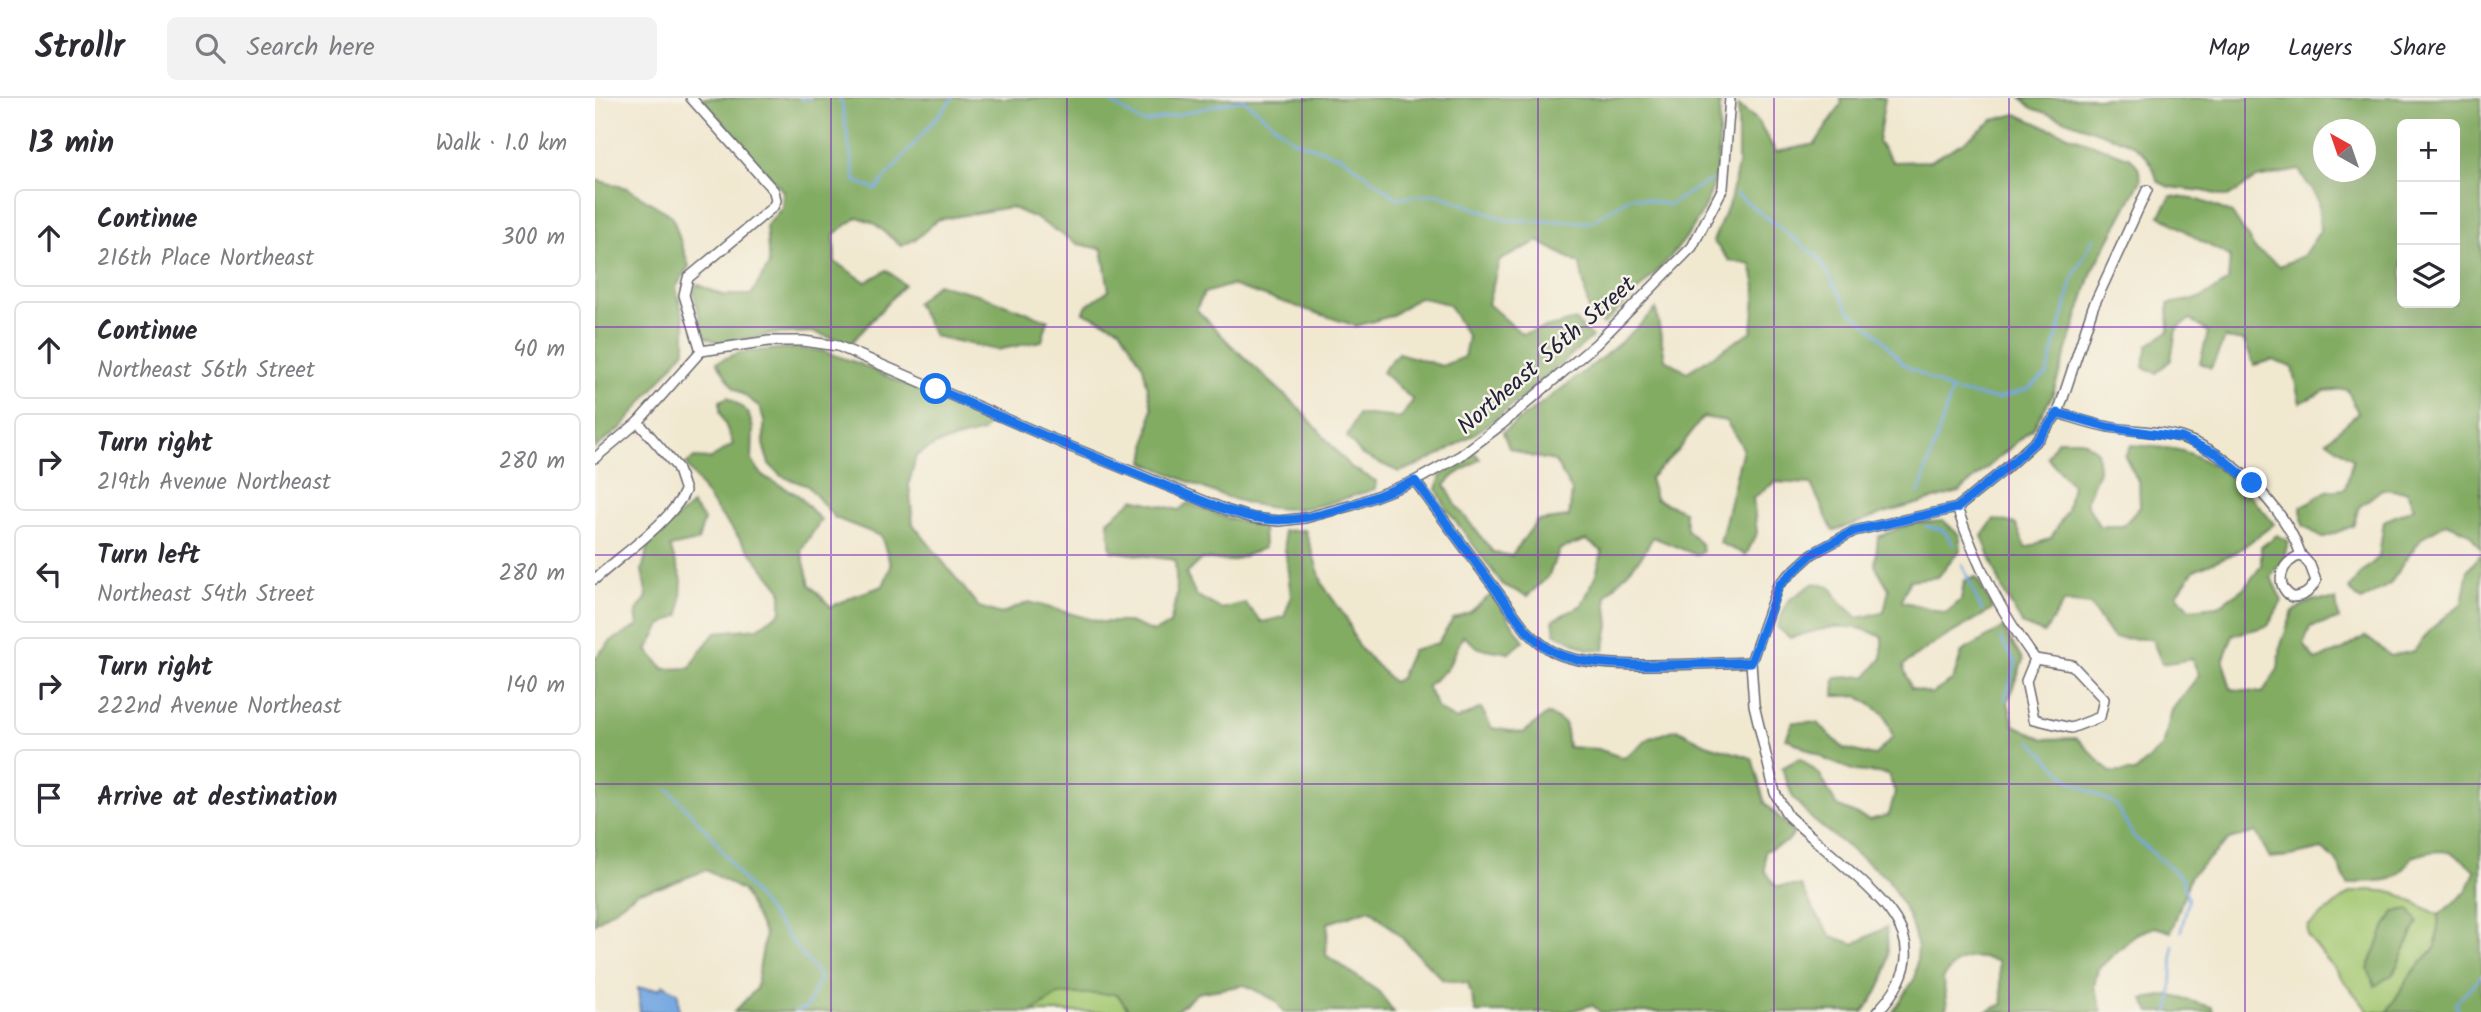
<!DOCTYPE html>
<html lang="en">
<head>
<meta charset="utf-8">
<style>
  :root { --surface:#fff; --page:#f2f2f3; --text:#2b2b33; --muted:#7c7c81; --line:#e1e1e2 }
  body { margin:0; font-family:Kalam,sans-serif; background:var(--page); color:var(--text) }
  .controls { position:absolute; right:21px; top:21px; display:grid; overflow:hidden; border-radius:10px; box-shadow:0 7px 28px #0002 }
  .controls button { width:63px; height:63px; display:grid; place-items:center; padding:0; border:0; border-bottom:2px solid var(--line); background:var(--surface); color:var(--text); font:35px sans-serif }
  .compass { position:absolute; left:1718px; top:21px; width:63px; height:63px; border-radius:50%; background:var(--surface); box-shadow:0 7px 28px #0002; rotate:320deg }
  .stop { position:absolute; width:21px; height:21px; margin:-16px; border:5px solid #1a73e8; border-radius:50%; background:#fff }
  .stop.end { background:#1a73e8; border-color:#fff; box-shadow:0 2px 7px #0008 }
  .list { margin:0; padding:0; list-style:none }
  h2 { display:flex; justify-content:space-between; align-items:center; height:91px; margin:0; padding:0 28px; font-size:30px }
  h2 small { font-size:23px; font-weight:400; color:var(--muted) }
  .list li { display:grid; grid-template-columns:46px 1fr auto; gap:21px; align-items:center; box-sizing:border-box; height:98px; margin:0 14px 14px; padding:0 14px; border:2px solid var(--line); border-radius:10px }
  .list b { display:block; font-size:26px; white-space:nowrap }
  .list p { margin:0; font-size:23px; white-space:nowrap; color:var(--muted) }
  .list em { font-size:23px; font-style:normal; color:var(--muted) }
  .icon { flex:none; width:38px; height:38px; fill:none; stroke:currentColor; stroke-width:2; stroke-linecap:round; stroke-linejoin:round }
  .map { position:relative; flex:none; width:1886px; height:914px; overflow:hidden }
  header { display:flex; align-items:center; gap:42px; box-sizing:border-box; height:98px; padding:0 35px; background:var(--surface); border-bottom:2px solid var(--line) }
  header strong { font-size:33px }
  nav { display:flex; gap:38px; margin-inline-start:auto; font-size:24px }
  .search { width:490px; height:63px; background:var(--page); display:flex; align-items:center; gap:18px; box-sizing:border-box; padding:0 24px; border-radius:10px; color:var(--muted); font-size:26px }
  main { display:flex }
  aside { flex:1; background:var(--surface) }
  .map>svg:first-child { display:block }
  .green { fill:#a4c872; stroke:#637556; stroke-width:2 }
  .forest { fill:#83ac64; stroke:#526750; stroke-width:2; fill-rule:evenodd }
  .water { fill:#76a8e1; stroke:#4c658e; stroke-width:2 }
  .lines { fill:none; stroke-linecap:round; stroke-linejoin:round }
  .stream { stroke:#76a8e1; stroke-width:2.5 }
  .minor-casing { stroke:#6a676f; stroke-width:12 }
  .minor { stroke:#fff; stroke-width:9 }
  .route { stroke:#1a73e8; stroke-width:9 }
  .grid { fill:none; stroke:#7b2cbf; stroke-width:2; stroke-opacity:0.55 }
  .labels { text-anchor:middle; stroke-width:5; stroke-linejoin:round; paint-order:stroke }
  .street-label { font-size:24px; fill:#22223b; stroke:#f7f3e8 }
</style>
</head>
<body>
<header>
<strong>Strollr</strong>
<div class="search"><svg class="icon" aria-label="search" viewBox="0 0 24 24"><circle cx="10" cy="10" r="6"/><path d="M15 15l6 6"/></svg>Search here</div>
<nav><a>Map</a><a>Layers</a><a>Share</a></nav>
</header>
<main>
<aside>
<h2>13 min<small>Walk · 1.0 km</small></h2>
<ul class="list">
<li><svg class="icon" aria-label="ahead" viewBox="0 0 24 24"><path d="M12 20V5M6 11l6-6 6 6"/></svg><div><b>Continue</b><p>216th Place Northeast</p></div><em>300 m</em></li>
<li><svg class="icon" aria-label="ahead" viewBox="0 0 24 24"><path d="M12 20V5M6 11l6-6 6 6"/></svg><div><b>Continue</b><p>Northeast 56th Street</p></div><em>40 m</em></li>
<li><svg class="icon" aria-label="right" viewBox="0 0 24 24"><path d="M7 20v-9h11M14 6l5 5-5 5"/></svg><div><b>Turn right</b><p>219th Avenue Northeast</p></div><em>280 m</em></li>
<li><svg class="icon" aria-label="left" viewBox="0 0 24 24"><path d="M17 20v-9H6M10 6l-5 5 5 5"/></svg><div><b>Turn left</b><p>Northeast 54th Street</p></div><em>280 m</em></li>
<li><svg class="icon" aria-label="right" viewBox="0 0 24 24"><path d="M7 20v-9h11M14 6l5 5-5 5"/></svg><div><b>Turn right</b><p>222nd Avenue Northeast</p></div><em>140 m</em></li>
<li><svg class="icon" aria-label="arrive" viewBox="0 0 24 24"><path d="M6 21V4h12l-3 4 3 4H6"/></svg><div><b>Arrive at destination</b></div></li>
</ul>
</aside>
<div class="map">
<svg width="1886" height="914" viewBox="0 0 1886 914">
  <rect width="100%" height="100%" fill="#f7f3e8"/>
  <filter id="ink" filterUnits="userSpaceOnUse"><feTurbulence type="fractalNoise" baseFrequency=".0143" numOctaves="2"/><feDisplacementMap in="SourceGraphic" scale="14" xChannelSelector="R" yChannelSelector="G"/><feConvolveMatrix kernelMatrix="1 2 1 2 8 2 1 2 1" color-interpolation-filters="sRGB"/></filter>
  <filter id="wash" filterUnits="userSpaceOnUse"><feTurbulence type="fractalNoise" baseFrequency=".00686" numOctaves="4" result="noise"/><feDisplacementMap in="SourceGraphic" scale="28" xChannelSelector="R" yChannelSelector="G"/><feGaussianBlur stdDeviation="1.57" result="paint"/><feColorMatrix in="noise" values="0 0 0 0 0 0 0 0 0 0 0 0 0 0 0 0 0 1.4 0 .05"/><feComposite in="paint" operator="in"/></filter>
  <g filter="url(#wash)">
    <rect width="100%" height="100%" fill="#f1e8d0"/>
    <g class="green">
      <path d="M1773 792 1799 794 1844 817 1841 849 1816 876 1792 914H1774L1712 837 1713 828 1755 795Z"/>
      <path d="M464 896H522L535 914H437Z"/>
    </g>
    <g class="forest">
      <path d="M107 0H1125C1124 25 1125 64 1118 87 1101 144 1048 186 1008 227L994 213 985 166 943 143 904 163 893 206 927 236 980 222 997 239C938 289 879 349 804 374L767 357 752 339 763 316 806 320 818 302 787 274 803 255 847 268 869 259 873 239 853 206 824 199 796 218 761 228 636 187 609 195 601 211 637 248 707 313 754 368 781 383 780 391C754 399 723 411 696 411 644 411 596 384 549 364L557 310 548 268 525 230 488 214 492 207 514 192 507 151 483 146 440 120 415 109 342 122 321 141 306 148 279 125 263 119 239 136 240 164 271 184 292 172 309 187 255 246 218 234 179 236 124 245 109 238 99 195 102 186 127 197H156L174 167 171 128 187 110 188 93Z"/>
      <path d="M1245 0H1290L1283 44 1298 64 1335 63 1368 45 1398 22 1422 16 1446 27 1536 60 1543 69 1546 82 1497 174 1457 298 1438 330 1364 394 1289 415 1238 433 1216 386 1180 384 1158 400 1162 435 1151 457 1125 445 1148 350 1131 323 1108 319 1083 352 1055 380 1060 401 1089 413 1092 432 1106 446 1108 453 1101 457 1058 439 1047 458 1011 498 1014 528 1009 552 992 551 960 535 958 522 987 507 1001 477 1007 453 991 442 965 451 953 479 932 498 908 487 851 410 842 392 846 377 880 355 885 361 859 378 850 387 861 407 898 454 916 458 942 423 974 419 977 393 960 363 935 358 914 350 908 334C958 296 1018 256 1061 211L1070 261 1092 274 1157 233 1161 189 1156 166 1135 163 1118 143 1135 103 1143 67V8L1161 21 1181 54 1220 46 1247 5Z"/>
      <path d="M1427 0H1886V451L1874 435 1852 425 1828 439 1809 464 1795 486 1766 503 1754 491 1765 476 1784 459 1789 423 1819 410 1812 394 1787 391 1764 409 1758 428 1727 440 1708 427 1706 409 1732 393 1750 391 1758 361 1732 343 1763 315 1752 291 1730 293 1705 305 1697 269 1677 262 1659 267 1649 243 1630 240 1616 270 1605 265 1613 234 1595 221 1581 232 1576 262 1561 275 1548 269 1553 247 1574 233 1573 206 1606 200 1633 183 1635 158 1607 144 1565 117 1576 98 1604 102 1637 115 1660 151 1685 168 1708 158 1725 133 1723 102 1704 72 1662 80 1633 99 1608 93 1574 89 1562 83C1558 64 1551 55 1534 45L1437 10ZM1807 26H1860V205H1807ZM1728 32H1770V74H1728Z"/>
      <path d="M0 82 32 90 77 118 94 168 81 189 90 226V252L27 329 0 350Z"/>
      <path d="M342 186 382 196 453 222 447 243 402 252 339 238 321 205Z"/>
      <path d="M191 250 228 253 265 266 394 325 388 334 342 346 321 358 314 386 318 426 384 509 406 516 434 504 506 524H534L559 534 575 526 582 496 580 462 516 453 513 423 539 401 584 412 593 405 632 420 668 429 669 450 637 463 607 461 591 476 601 497 626 511 650 505 667 524 689 519 696 499 688 433 710 432 728 487 753 523 762 547 798 584 805 580 817 552 843 545 858 521 875 514 897 496 929 543 914 555 884 550 868 538 852 571 832 588 843 611 861 622 886 610 897 630 928 635 952 616 970 625 973 649 1003 651 1029 660 1055 640 1082 631 1111 646 1157 660 1170 705 1199 735 1192 744 1170 753V773L1181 788H1206L1220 814 1236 838 1259 846 1291 829C1296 865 1292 886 1268 914H1005L997 907 972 914H881L873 885 848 882 802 835 775 811 733 825 731 857 784 894 799 914H689L680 902 650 887 602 895 580 914H535L522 896H464L437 914H139L161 891 170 837 148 793 111 772 70 788 43 794 0 825V560L16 543 43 528 41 514 52 499 47 472 55 442 97 407 109 422 103 443 75 449 87 482 85 517 66 527 52 552 69 571 95 570 106 552 121 534 163 530 186 514V492L120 410 91 366 99 360 116 361 138 346 125 313V303L133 299 153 314 158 331 157 363 168 378 203 397 226 422 206 452 215 487 236 509 259 498 288 488 296 468 286 438 240 420 213 388 186 378 174 366 169 350V323L165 309 138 289 122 264 143 255Z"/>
      <path d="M1463 342H1487L1502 353 1504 372 1491 404 1504 428H1528L1545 409 1544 385 1530 358 1536 347C1555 349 1579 349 1596 356 1631 370 1656 397 1679 426L1640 455 1599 472 1582 496 1594 511 1623 508 1650 489 1666 468V449L1682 437 1693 443 1689 460 1676 479 1687 503 1673 528 1638 537 1628 563 1636 591 1667 595 1683 571 1686 547 1698 513 1718 502H1741L1744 521 1715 529 1709 546 1720 562 1748 552 1770 538 1796 558 1819 553 1837 530 1867 505 1873 472 1886 456V914H1792L1816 876 1841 849 1844 817 1872 793 1880 773C1857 749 1847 750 1817 759 1797 794 1786 777 1753 787L1741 762 1727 751 1696 758 1675 760 1661 734 1634 742 1596 777 1576 834 1560 829 1541 836 1503 871 1499 888 1507 914H1390L1408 906 1403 863C1376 857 1363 856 1348 881L1352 908 1348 914H1298L1320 880 1323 850 1314 819 1293 781 1218 722 1198 700 1187 670 1205 660 1225 677 1242 708 1274 722 1294 717 1300 694 1293 676 1260 673 1234 663 1191 640 1198 624 1223 625 1248 650 1279 658 1298 639 1289 616 1263 598H1239L1240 580 1272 578 1287 560V539C1253 521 1230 530 1195 540L1182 529 1193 503 1219 485 1235 488 1244 502 1263 520 1289 514 1294 491 1280 467 1283 439 1316 425 1349 423 1364 437 1366 451 1343 479 1315 482 1306 503 1351 515 1366 502 1369 483 1381 479 1398 511C1368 530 1335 545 1308 568L1316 590 1336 596 1358 582 1367 554 1408 530 1428 562 1413 604 1419 627 1449 641 1482 640 1515 674H1540L1568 648 1577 612 1604 577 1597 561 1567 566 1557 541 1518 540 1495 507 1469 504 1449 535 1428 527 1409 495 1387 438 1399 421 1421 426 1431 450 1456 440 1472 412 1477 387 1452 359Z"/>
      <path d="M1814 811 1823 824 1798 876 1780 888 1773 871 1788 833 1799 814Z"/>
      <path d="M1574 897 1617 909 1618 914H1555L1548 901Z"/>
    </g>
    <path class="water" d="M69 887 83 895 84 914H45L43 890 64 891Z"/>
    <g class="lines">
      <g class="stream">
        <path d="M205 0 211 2 215 0"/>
        <path d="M244 0 247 6 260 83 281 91 358 0"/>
        <path d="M509 0 548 25 648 1 698 42 749 60 802 100 842 96 911 122 996 124 1037 98 1074 107 1115 82"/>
        <path d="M1141 96 1224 160 1254 212 1282 235 1308 266 1357 293 1401 301 1433 291 1452 276 1479 177 1499 140"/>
        <path d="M1324 395 1357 293"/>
        <path d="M1331 428 1348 432 1359 447"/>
        <path d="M1367 466 1387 513"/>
        <path d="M1405 540 1421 565 1410 602"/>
        <path d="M1436 643 1475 683 1520 706 1539 739 1588 781 1593 803 1586 833"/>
        <path d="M73 691 119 741 145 778 225 879 212 909 200 914"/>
        <path d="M1573 914 1576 904 1578 847"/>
        <path d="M1865 914 1860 906 1886 878"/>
      </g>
    </g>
  </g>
  <g filter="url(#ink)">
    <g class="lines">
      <g class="minor-casing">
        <g id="minor">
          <path d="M96 0 179 93 181 103 178 109 93 180 89 197 106 253"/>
          <path d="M106 253 174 243H208L243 248 476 349 634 413 658 420 684 423 710 420 758 407 820 383 865 358 906 327 1001 246 1097 149 1128 90 1135 0"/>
          <path d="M1463 315C1480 320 1497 326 1514 329 1538 334 1565 332 1588 340 1636 356 1690 410 1706 457 1686 464 1678 486 1697 499 1710 499 1715 493 1721 483L1715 467 1706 457"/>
          <path d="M0 360 43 324 106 253"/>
          <path d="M820 383 931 532C940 541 950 550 961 555 1001 574 1109 565 1156 564"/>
          <path d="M1362 410C1382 467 1404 511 1440 561L1431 583 1439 621 1476 630 1505 619 1509 601 1477 567 1440 561"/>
          <path d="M0 481C25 458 77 423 90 393L82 369 43 324"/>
          <path d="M1282 914C1339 854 1304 816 1254 772 1234 754 1213 736 1193 718L1180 695 1159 607 1156 564 1183 487 1217 456 1259 433 1362 410 1410 371 1443 341 1463 315 1498 209 1552 92"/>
        </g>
      </g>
      <use href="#minor" class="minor"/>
    </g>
  </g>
  <g class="lines" filter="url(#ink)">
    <path class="route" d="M341 291C417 324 494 357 571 388 607 402 644 421 682 422 727 423 778 399 820 383L931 532C940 541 950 550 961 555 1001 574 1109 565 1156 564L1184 487 1217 456 1259 433 1362 410 1410 371 1443 341 1463 315 1513 329 1587 340 1622 356 1657 385"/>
  </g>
  <path class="grid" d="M236 0V914M472 0V914M707 0V914M943 0V914M1179 0V914M1414 0V914M1650 0V914M0 229H1886M0 457H1886M0 686H1886"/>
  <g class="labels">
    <g class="street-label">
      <text transform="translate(951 257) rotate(-41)" y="8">Northeast 56th Street</text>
    </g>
  </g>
</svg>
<div class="controls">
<button>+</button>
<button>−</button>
<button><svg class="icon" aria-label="layers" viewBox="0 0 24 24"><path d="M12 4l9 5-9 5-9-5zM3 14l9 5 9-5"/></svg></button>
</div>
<svg class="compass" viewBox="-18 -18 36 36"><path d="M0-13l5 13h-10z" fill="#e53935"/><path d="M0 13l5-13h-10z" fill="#7c7c81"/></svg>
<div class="stop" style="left:341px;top:291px"></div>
<div class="stop end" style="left:1657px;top:385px"></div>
</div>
</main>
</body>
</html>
